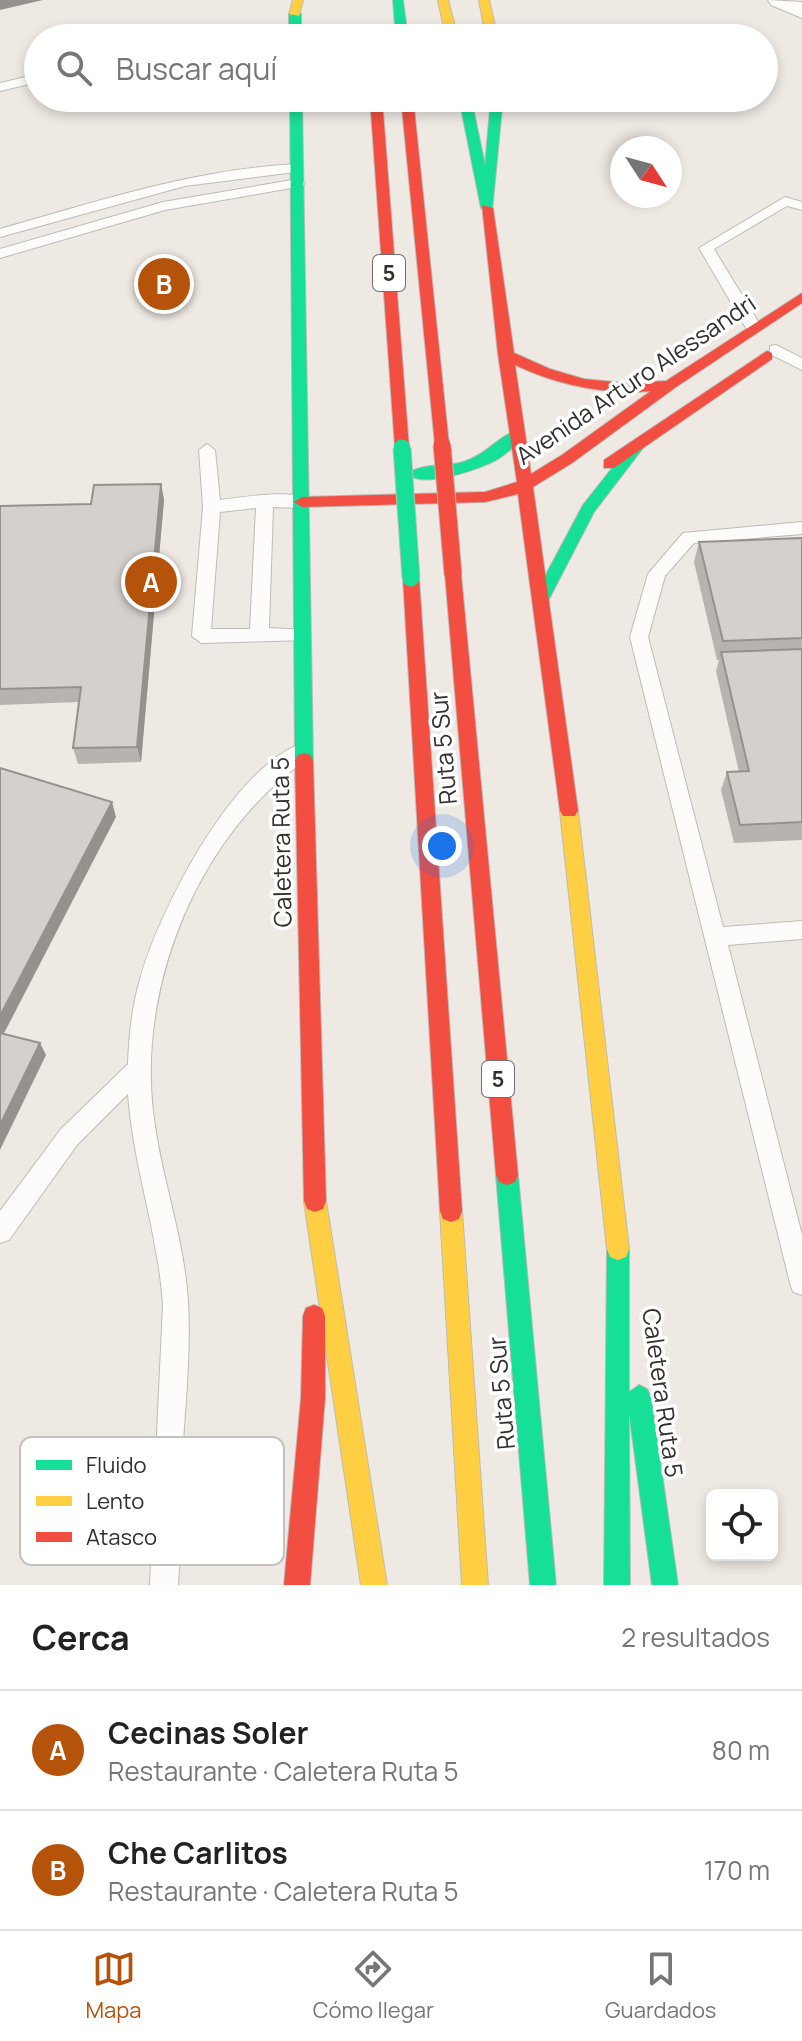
<!DOCTYPE html>
<html lang="es">
<head>
<meta charset="utf-8">
<style>
  :root { --surface:#fff; --page:#f2f2f2; --text:#222; --muted:#767676; --line:#e0e0e0; --accent:#b45309 }
  body { margin:0; font-family:Manrope,sans-serif; background:var(--page); color:var(--text) }
  .controls { position:absolute; right:24px; bottom:24px; display:grid; overflow:hidden; border-radius:12px; box-shadow:0 4px 12px #0003 }
  .controls button { width:72px; height:72px; display:grid; place-items:center; padding:0; border:0; border-bottom:2px solid var(--line); background:var(--surface); color:var(--text); font:40px sans-serif }
  .compass { position:absolute; left:610px; top:136px; width:72px; height:72px; border-radius:50%; background:var(--surface); box-shadow:0 4px 12px #0003; rotate:126deg }
  .you { position:absolute; left:442px; top:846px; width:28px; height:28px; margin:-20px; border:6px solid #fff; border-radius:50%; background:#1a73e8; box-shadow:0 0 0 12px #1a73e833 }
  .badge { display:grid; place-items:center; width:52px; height:52px; border-radius:50%; background:var(--accent); color:#fff; font-size:26px; font-weight:700 }
  .pin { position:absolute; translate:-50% -50%; border:4px solid #fff; box-shadow:0 2px 8px #0006 }
  .list { margin:0; padding:0; list-style:none }
  h2 { display:flex; justify-content:space-between; align-items:center; height:104px; margin:0; padding:0 32px; font-size:34px }
  h2 small { font-size:26px; font-weight:400; color:var(--muted) }
  .list li { display:grid; grid-template-columns:52px 1fr auto; gap:24px; align-items:center; box-sizing:border-box; height:120px; padding:0 32px; border-top:2px solid var(--line) }
  .list b { display:block; font-size:30px; white-space:nowrap }
  .list p { margin:0; font-size:26px; white-space:nowrap; color:var(--muted) }
  .list em { font-size:26px; font-style:normal; color:var(--muted) }
  .icon { flex:none; width:44px; height:44px; fill:none; stroke:currentColor; stroke-width:2; stroke-linecap:round; stroke-linejoin:round }
  .map { position:relative; flex:none; width:802px; height:1585px; overflow:hidden }
  .search { position:absolute; background:var(--surface); box-shadow:0 4px 12px #0003; left:24px; right:24px; top:24px; height:88px; display:flex; align-items:center; gap:20px; box-sizing:border-box; padding:0 28px; border-radius:44px; color:var(--muted); font-size:30px }
  .sheet { height:344px; background:var(--surface) }
  nav { display:flex; justify-content:space-around; align-items:center; box-sizing:border-box; height:112px; border-top:2px solid var(--line); background:var(--surface); font-size:22px; color:var(--muted) }
  nav a { display:grid; justify-items:center; gap:4px }
  nav .on { color:var(--accent) }
  .map>svg:first-child { display:block }
  .lines { fill:none; stroke-linecap:round; stroke-linejoin:round }
  .lane-casing { stroke:#bfbbb6; stroke-width:2 }
  .street-casing { stroke:#bfbbb6; stroke-width:2 }
  .fast-casing { stroke:#bfbbb6; stroke-width:2 }
  .slow-casing { stroke:#bfbbb6; stroke-width:2 }
  .jam-casing { stroke:#bfbbb6; stroke-width:2 }
  .lane { fill:#fdfcfb; fill-rule:evenodd }
  .street { fill:#fdfcfb; fill-rule:evenodd }
  .fast { fill:#16e098; fill-rule:evenodd }
  .slow { fill:#ffcf43; fill-rule:evenodd }
  .jam { fill:#f24e42; fill-rule:evenodd }
  .fast-bridge-casing { stroke:#bfbbb6; stroke-width:19; stroke-linecap:butt }
  .jam-bridge-casing { stroke:#bfbbb6; stroke-width:19; stroke-linecap:butt }
  .fast-bridge { stroke:#16e098; stroke-width:17 }
  .jam-bridge { stroke:#f24e42; stroke-width:17 }
  .wall { fill:#b7b3af }
  .shaded-wall { fill:#95928e }
  .building { fill:#d5d0cb; stroke:#95928e; stroke-width:2 }
  .labels { text-anchor:middle; stroke-width:7; stroke-linejoin:round; paint-order:stroke }
  .shield { fill:#fff; stroke:#706d6b; stroke-width:2 }
  .shield-label { font-size:22px; font-weight:bold; fill:#332f2b }
  .street-label { font-size:24px; fill:#332f2b; stroke:#fff }
  .key { fill:#fff; stroke:#c2c1bf; stroke-width:2 }
  .key-label { font-size:22px; fill:#332f2b }
</style>
</head>
<body>
<div class="map">
<svg width="802" height="1585" viewBox="0 0 802 1585">
  <rect width="100%" height="100%" fill="#efe9e3"/>
  <g class="lines">
    <g class="lane-casing">
      <g id="lane">
        <path d="M213 34H287L293 38H207Z"/>
        <path d="M38 74V82L0 91V83Z"/>
        <path d="M298 164 303 165V171L185 186 0 237V229C99 201 195 169 298 164Z"/>
        <path d="M298 179 305 183 303 186 165 210 0 258V249L163 202Z"/>
        <path d="M785 197 802 202V210L787 206 714 249 762 328 754 333 746 328 699 248Z"/>
        <path d="M776 345 802 358V370L770 354V346Z"/>
        <path d="M207 444 215 450 220 500C240 498 298 487 311 502L302 508 273 507 269 628 308 630 310 635 308 640 201 643 192 636 203 507 199 450ZM256 508 250 629H211L220 512Z"/>
        <path d="M802 522V534L694 543 665 576 648 637 723 927 802 921V939L728 945 802 1235V1295L793 1292 790 1283 630 637 648 574 683 533Z"/>
        <path d="M303 743 310 745 313 751 310 757C201 831 138 981 153 1111 160 1175 184 1236 188 1301 191 1353 185 1406 182 1458 180 1500 181 1543 178 1585H150L163 1304C158 1233 133 1165 128 1094L77 1145 9 1240 0 1243V1211L61 1129 128 1064C129 1035 132 1007 140 979 159 911 232 767 303 743Z"/>
      </g>
    </g>
    <g class="street-casing">
      <path id="street" d="M768 0 802 2V18L771 5Z"/>
    </g>
    <g class="fast-casing">
      <g id="fast">
        <path d="M393 0H403L408 38H396Z"/>
        <path d="M295 11 301 14V38H289V14Z"/>
        <path d="M290 98H302L313 760 310 765H298L295 760Z"/>
        <path d="M459 98H471L485 165 491 98H503L492 211 481 208Z"/>
        <path d="M517 430 522 431V439C515 446 507 453 498 459 481 469 423 489 408 474 419 463 447 467 463 462 486 455 499 436 517 430Z"/>
        <path d="M636 443 643 448 594 512 548 601H536L534 597 583 505 631 444Z"/>
        <path d="M507 1165 515 1168 518 1175 556 1585H530L496 1175 499 1168Z"/>
        <path d="M618 1238 626 1241 629 1249V1392L639 1385 647 1389 651 1397 678 1585H652L629 1412 630 1585H604L607 1249 610 1241Z"/>
      </g>
    </g>
    <g class="slow-casing">
      <g id="slow">
        <path d="M293 0H303L299 16 289 14Z"/>
        <path d="M438 0H448L458 38H446Z"/>
        <path d="M479 0H489L498 38H486Z"/>
        <path d="M569 803 575 806 578 811 629 1249 626 1257 618 1260 610 1257 607 1249 560 811 563 806Z"/>
        <path d="M315 1190 323 1193 326 1201 387 1585H361L304 1201 307 1193Z"/>
        <path d="M451 1200 459 1203 462 1211 488 1585H462L440 1211 443 1203Z"/>
      </g>
    </g>
    <g class="jam-casing">
      <g id="jam">
        <path d="M370 98H382L409 448 402 453 395 448Z"/>
        <path d="M401 98H413L449 445 442 450 435 445Z"/>
        <path d="M482 205 493 208 514 353 550 369 584 379 625 383 666 381 802 293V303L676 387 572 463 533 487 578 811 575 816H563L560 811 518 494 485 502 302 507 294 502 302 497 485 492 517 482 498 354ZM515 365C558 385 604 395 651 391L562 455 531 474Z"/>
        <path d="M767 351 772 353V359L614 468H604V460Z"/>
        <path d="M453 568 461 574 518 1175 515 1182 507 1185 499 1182 496 1175 445 574Z"/>
        <path d="M411 572 419 578 462 1211 459 1219 451 1222 443 1219 440 1211 403 578Z"/>
        <path d="M304 753 310 755 313 760 326 1201 323 1209 315 1212 307 1209 304 1201 295 760 298 755Z"/>
        <path d="M314 1305 322 1308 325 1316V1398L310 1585H284L301 1398 303 1316 306 1308Z"/>
      </g>
    </g>
    <use href="#lane" class="lane"/>
    <use href="#street" class="street"/>
    <use href="#fast" class="fast"/>
    <use href="#slow" class="slow"/>
    <use href="#jam" class="jam"/>
    <g class="fast-bridge-casing">
      <path id="fast-bridge" d="M402 448 411 578"/>
    </g>
    <g class="jam-bridge-casing">
      <path id="jam-bridge" d="M442 445 453 574"/>
    </g>
    <use href="#fast-bridge" class="fast-bridge"/>
    <use href="#jam-bridge" class="jam-bridge"/>
  </g>
  <g class="wall">
    <path d="M161 484 164 500 141 762 78 764 73 748 79 702 0 705V506L91 504Z"/>
    <path d="M802 538V840L734 843 721 790 727 772H739L716 671 719 660H717L694 562 699 542Z"/>
  </g>
  <g class="shaded-wall">
    <path d="M0 0H43L0 10Z"/>
    <path d="M161 484 164 500 141 762 137 747Z"/>
    <path d="M112 802 116 817 0 1041V1016Z"/>
    <path d="M40 1043 46 1055 0 1150V1125Z"/>
  </g>
  <g class="building">
    <path d="M161 484 137 747 73 748 81 687 0 689V506L91 504 94 485Z"/>
    <path d="M802 538V638L723 641 699 542Z"/>
    <path d="M802 649V822L740 825 727 772 749 771 721 652Z"/>
    <path d="M0 768 112 802 0 1016Z"/>
    <path d="M0 1033 40 1043 0 1125Z"/>
  </g>
  <g class="labels">
    <g class="shield">
      <rect x="373" y="255" width="32" height="36" rx="6"/>
      <rect x="482" y="1061" width="32" height="36" rx="6"/>
    </g>
    <g class="shield-label">
      <text x="389" y="281">5</text>
      <text x="498" y="1087">5</text>
    </g>
    <g class="street-label">
      <text transform="translate(636 380) rotate(-34)" y="8">Avenida Arturo Alessandri</text>
      <text transform="translate(444 748) rotate(-95)" y="8">Ruta 5 Sur</text>
      <text transform="translate(282 842) rotate(-91)" y="8">Caletera Ruta 5</text>
      <text transform="translate(502 1393) rotate(-95)" y="8">Ruta 5 Sur</text>
      <text transform="translate(662 1393) rotate(82)" y="8">Caletera Ruta 5</text>
    </g>
  </g>
  <rect x="20" y="1437" width="264" height="128" rx="12" class="key"/>
  <rect x="36" y="1460" width="36" height="10" fill="#16e098"/>
  <rect x="36" y="1496" width="36" height="10" fill="#ffcf43"/>
  <rect x="36" y="1532" width="36" height="10" fill="#f24e42"/>
  <g class="key-label">
    <text x="86" y="1473">Fluido</text>
    <text x="86" y="1509">Lento</text>
    <text x="86" y="1545">Atasco</text>
  </g>
</svg>
<div class="controls">
<button><svg class="icon" aria-label="locate" viewBox="0 0 24 24"><circle cx="12" cy="12" r="6"/><path d="M12 2v4M12 18v4M2 12h4M18 12h4"/></svg></button>
</div>
<svg class="compass" viewBox="-18 -18 36 36"><path d="M0-13l5 13h-10z" fill="#e53935"/><path d="M0 13l5-13h-10z" fill="#767676"/></svg>
<div class="you"></div>
<div class="pin badge" style="left:151px;top:582px">A</div>
<div class="pin badge" style="left:164px;top:284px">B</div>
<div class="search"><svg class="icon" aria-label="search" viewBox="0 0 24 24"><circle cx="10" cy="10" r="6"/><path d="M15 15l6 6"/></svg>Buscar aquí</div>
</div>
<section class="sheet">
<h2>Cerca<small>2 resultados</small></h2>
<ul class="list">
<li><span class="badge">A</span><div><b>Cecinas Soler</b><p>Restaurante · Caletera Ruta 5</p></div><em>80 m</em></li>
<li><span class="badge">B</span><div><b>Che Carlitos</b><p>Restaurante · Caletera Ruta 5</p></div><em>170 m</em></li>
</ul>
</section>
<nav>
<a class="on"><svg class="icon" aria-label="map" viewBox="0 0 24 24"><path d="M3 6l6-2 6 2 6-2v14l-6 2-6-2-6 2zM9 4v14M15 6v14"/></svg>Mapa</a>
<a><svg class="icon" aria-label="directions" viewBox="0 0 24 24"><path d="M12 3l9 9-9 9-9-9zM9 14v-3h6M13 9l2 2-2 2"/></svg>Cómo llegar</a>
<a><svg class="icon" aria-label="saved" viewBox="0 0 24 24"><path d="M7 4h10v16l-5-4-5 4z"/></svg>Guardados</a>
</nav>
</body>
</html>
